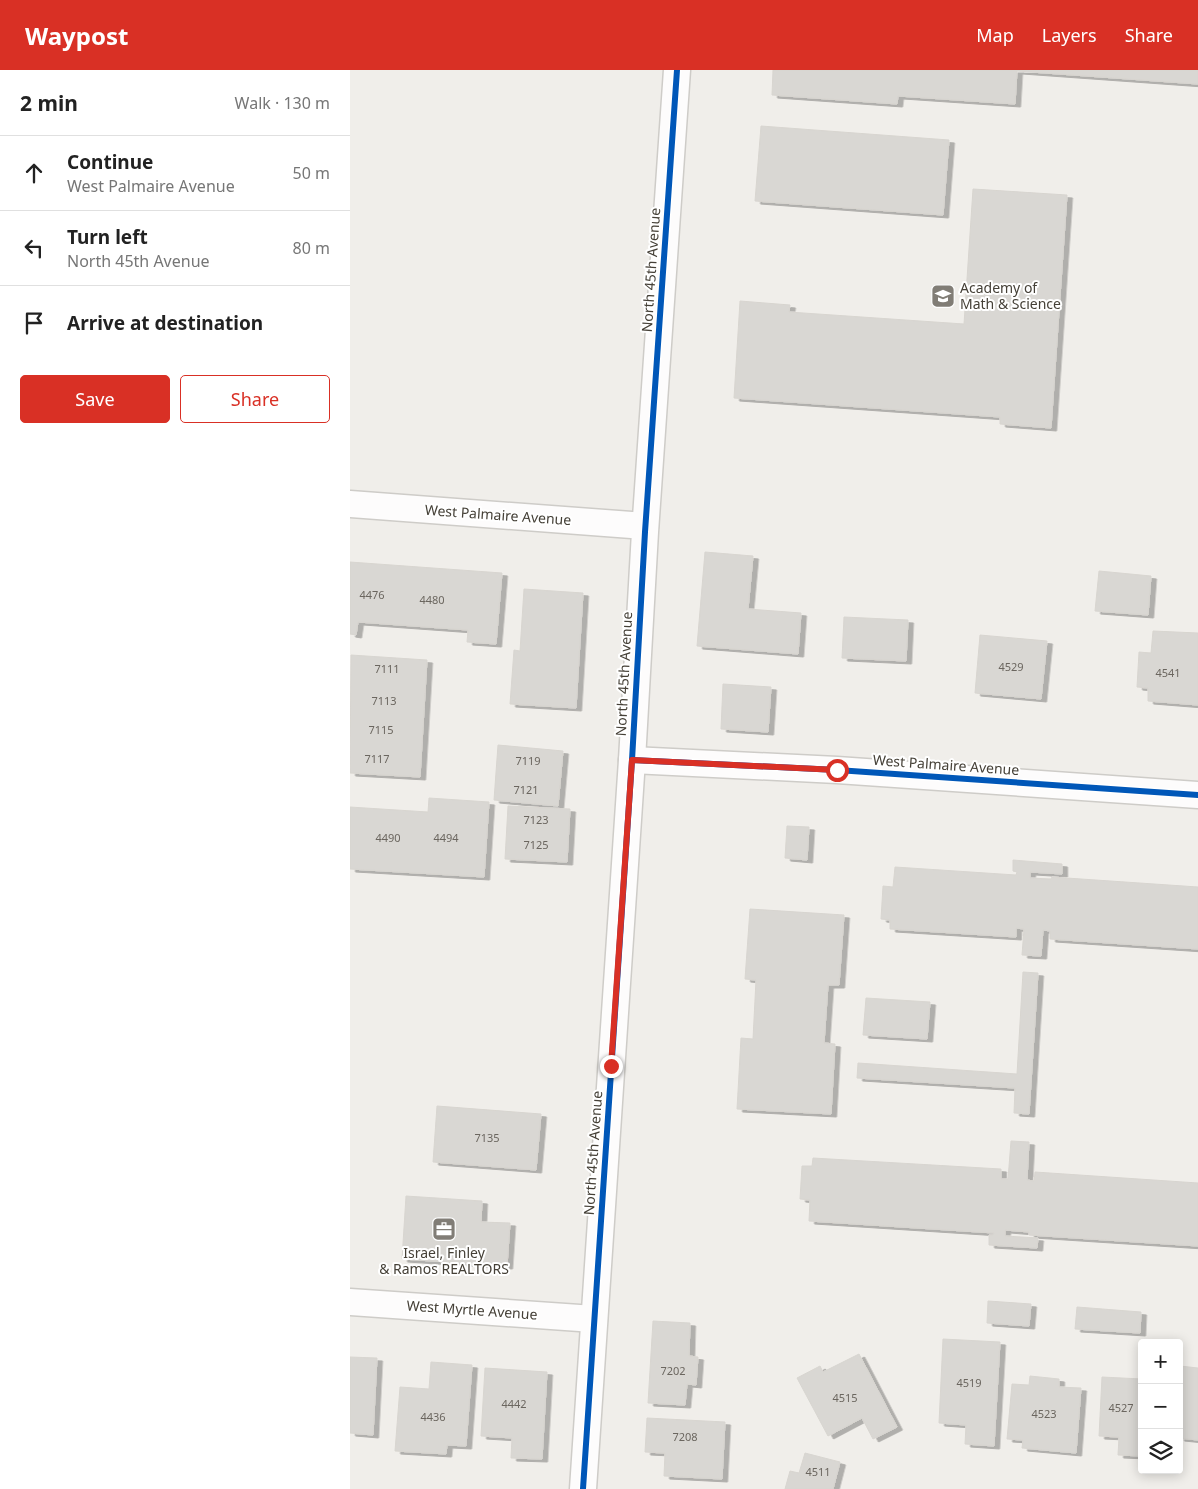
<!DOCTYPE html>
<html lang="en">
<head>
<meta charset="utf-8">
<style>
  :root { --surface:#fff; --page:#f2f2f2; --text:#222; --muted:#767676; --line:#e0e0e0; --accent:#d93025 }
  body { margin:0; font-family:"Noto Sans",sans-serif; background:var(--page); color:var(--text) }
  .controls { position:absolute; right:15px; bottom:15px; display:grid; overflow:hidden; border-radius:5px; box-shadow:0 2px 12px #0003 }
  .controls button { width:45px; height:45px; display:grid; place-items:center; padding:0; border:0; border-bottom:1px solid var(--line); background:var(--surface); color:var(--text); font:25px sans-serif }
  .stop { position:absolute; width:15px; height:15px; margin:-11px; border:4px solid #d93025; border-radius:50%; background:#fff }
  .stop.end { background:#d93025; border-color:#fff; box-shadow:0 1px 5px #0008 }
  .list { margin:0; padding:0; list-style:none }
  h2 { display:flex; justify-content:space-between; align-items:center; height:65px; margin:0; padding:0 20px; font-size:21px }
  h2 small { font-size:16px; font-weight:400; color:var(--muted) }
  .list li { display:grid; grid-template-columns:32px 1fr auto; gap:15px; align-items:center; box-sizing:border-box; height:75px; padding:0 20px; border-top:1px solid var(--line) }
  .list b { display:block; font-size:19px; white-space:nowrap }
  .list p { margin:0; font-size:16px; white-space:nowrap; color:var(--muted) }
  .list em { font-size:16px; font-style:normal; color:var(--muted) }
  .actions { display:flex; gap:10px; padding:15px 20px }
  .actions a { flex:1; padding:11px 0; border:1px solid var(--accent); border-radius:5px; text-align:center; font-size:18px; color:var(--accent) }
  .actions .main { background:var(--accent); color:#fff }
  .icon { flex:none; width:28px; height:28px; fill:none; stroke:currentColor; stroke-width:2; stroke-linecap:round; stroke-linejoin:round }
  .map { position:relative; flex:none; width:848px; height:1419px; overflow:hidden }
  header { display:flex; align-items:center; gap:30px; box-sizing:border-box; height:70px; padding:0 25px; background:var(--accent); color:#fff }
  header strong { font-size:24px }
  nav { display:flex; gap:28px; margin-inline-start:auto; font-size:18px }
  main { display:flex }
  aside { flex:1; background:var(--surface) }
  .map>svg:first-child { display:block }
  .building { fill:#d9d7d3; stroke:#d8d5d0; filter:url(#shadow) }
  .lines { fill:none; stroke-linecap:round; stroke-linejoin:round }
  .minor-casing { stroke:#ceccc8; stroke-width:29 }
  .minor { stroke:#fdfcfc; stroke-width:26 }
  .cycleway-casing { stroke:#fff; stroke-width:9 }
  .cycleway { stroke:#0057b8; stroke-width:6 }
  .route { stroke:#d93025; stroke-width:6 }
  .labels { text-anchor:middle; stroke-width:4; stroke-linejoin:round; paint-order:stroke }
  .number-label { font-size:11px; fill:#6b665f }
  .street-label { font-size:14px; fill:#454037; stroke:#fff }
  .poi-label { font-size:14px; fill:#454037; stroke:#fff; text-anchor:start }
</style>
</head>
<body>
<header>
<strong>Waypost</strong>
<nav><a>Map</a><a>Layers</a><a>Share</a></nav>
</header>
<main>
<aside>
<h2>2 min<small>Walk · 130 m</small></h2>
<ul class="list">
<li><svg class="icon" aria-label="ahead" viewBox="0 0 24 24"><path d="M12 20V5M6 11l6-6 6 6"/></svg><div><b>Continue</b><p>West Palmaire Avenue</p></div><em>50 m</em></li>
<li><svg class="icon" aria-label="left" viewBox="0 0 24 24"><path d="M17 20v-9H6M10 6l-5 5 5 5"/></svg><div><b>Turn left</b><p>North 45th Avenue</p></div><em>80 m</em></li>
<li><svg class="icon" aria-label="arrive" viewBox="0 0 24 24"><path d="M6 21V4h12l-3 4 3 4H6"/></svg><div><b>Arrive at destination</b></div></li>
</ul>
<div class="actions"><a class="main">Save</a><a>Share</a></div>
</aside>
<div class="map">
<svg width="848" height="1419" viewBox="0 0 848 1419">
  <defs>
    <filter id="shadow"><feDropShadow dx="5.5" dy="3" stdDeviation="0" flood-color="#0004"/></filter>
  </defs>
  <rect width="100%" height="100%" fill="#f0eeea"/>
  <g class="building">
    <path d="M423 0H848V14L667 1 665 34 548 26 547 34 422 25Z"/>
    <path d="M411 56 599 70 593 145 405 131Z"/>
    <path d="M623 119 717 125 701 358 650 354V347L384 328 390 231 440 235 439 242 614 254Z"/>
    <path d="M355 482 403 486 398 539 451 543 448 584 347 576Z"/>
    <path d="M0 492 152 503 146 574 117 572 118 560 8 552 6 565 0 564Z"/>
    <path d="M749 501 801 506 798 545 745 541Z"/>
    <path d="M174 519 233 523 226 638 160 634 164 580 170 581Z"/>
    <path d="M494 547 558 550 556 591 492 588Z"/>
    <path d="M803 561 848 563V635L798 631V618L787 617 789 582 801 583Z"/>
    <path d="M630 565 697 571 691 629 625 623Z"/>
    <path d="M1 585 77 590 70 707 0 703Z"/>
    <path d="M373 614 421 617 418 662 371 659Z"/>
    <path d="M148 675 213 681 208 736 144 730Z"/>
    <path d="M79 728 139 732 134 807 0 799V737L78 742Z"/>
    <path d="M158 736 220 739 217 792 155 789Z"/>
    <path d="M437 756 459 757 457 790 435 788Z"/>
    <path d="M663 790 712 794V804L680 802V808L701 809 702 807 848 817V879L700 869V861L693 860 691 886 672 885 674 859 666 858V867L540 859V850L531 849 533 816 543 817 545 797 666 805 667 802 663 801Z"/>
    <path d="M400 839 494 845 489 915H478L474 973 485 974 481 1044 387 1039 391 968 403 969 406 910 395 909Z"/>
    <path d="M673 902 688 903 679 1044 664 1043 665 1018 507 1008 508 993 667 1004Z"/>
    <path d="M516 928 580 932 577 969 513 965Z"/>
    <path d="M87 1036 191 1044 186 1100 83 1092Z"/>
    <path d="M661 1071 679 1072 677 1110 684 1111 685 1102 848 1113V1176L679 1165V1162L655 1160V1166L688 1168 687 1178 639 1175V1165H643L644 1163 459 1151 460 1130 450 1129 452 1096H462L463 1088 651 1099V1109H658Z"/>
    <path d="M56 1126 132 1131 131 1152 160 1153 157 1196 52 1189Z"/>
    <path d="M638 1231 681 1234 679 1256 637 1253Z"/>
    <path d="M727 1237 791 1242 790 1263 725 1259Z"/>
    <path d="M303 1251 340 1253 339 1286 348 1287 346 1315 337 1314 335 1335 298 1333Z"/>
    <path d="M593 1269 650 1272 644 1376 615 1374 616 1355 589 1353Z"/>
    <path d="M509 1284 547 1357 523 1369 512 1348 478 1366 447 1308 470 1296 473 1302Z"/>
    <path d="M0 1287 27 1288 23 1365 0 1363Z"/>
    <path d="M81 1292 122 1295 116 1376 97 1375 96 1384 45 1381 50 1317 79 1319Z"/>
    <path d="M830 1296 848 1298V1370L829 1368Z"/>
    <path d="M135 1298 197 1302 192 1389 161 1388 162 1368 131 1366Z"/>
    <path d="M680 1306 709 1309V1317L731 1318 726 1383 672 1378 673 1370 657 1369 662 1314 679 1315Z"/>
    <path d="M752 1307 792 1309V1386L768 1385 769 1367 749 1366Z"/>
    <path d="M297 1348 375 1352 372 1409 314 1406 315 1383 295 1382Z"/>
    <path d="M455 1383 490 1392 483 1419H435L440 1401 449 1403Z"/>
  </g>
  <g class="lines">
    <g class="minor-casing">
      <g id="minor">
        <path d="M0 434 295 456"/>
        <path d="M282 690 487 700 848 725"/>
        <path d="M0 1232 244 1249"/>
        <path d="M233 1419 282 690 295 462 327 0"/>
      </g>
    </g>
    <use href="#minor" class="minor"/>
    <g class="cycleway-casing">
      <g id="cycleway">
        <path d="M282 690 487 700 848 725"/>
        <path d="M233 1419 282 690 295 462 327 0"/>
      </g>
    </g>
    <use href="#cycleway" class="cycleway"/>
  </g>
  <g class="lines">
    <path class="route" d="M261 996 282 690 487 700"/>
  </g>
  <defs>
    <g id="school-square" transform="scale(1.25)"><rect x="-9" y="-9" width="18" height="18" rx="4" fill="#817d76" stroke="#fff"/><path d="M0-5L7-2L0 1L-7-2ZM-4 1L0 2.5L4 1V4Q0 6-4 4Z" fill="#fff"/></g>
    <g id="office-square" transform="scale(1.25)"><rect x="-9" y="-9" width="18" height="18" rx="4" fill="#817d76" stroke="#fff"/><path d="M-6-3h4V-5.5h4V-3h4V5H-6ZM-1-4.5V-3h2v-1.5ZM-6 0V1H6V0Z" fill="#fff"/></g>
  </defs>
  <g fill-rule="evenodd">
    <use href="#school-square" x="593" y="226"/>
    <use href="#office-square" x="94" y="1159"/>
  </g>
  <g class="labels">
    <g class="number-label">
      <text x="22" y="529">4476</text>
      <text x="82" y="534">4480</text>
      <text x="661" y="601">4529</text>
      <text x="37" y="603">7111</text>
      <text x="818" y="607">4541</text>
      <text x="34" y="635">7113</text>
      <text x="31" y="664">7115</text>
      <text x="27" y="693">7117</text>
      <text x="178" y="695">7119</text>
      <text x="176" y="724">7121</text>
      <text x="186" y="754">7123</text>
      <text x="38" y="772">4490</text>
      <text x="96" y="772">4494</text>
      <text x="186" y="779">7125</text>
      <text x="137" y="1072">7135</text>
      <text x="323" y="1305">7202</text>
      <text x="619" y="1317">4519</text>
      <text x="495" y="1332">4515</text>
      <text x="164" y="1338">4442</text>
      <text x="771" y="1342">4527</text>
      <text x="694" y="1348">4523</text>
      <text x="83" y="1351">4436</text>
      <text x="335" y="1371">7208</text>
      <text x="468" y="1406">4511</text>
    </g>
    <g class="street-label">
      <text transform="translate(301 200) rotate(-86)" y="5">North 45th Avenue</text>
      <text transform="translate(148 445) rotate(4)" y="5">West Palmaire Avenue</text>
      <text transform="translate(274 604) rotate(-87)" y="5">North 45th Avenue</text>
      <text transform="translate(596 695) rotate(4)" y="5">West Palmaire Avenue</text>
      <text transform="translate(243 1083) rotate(-86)" y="5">North 45th Avenue</text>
      <text transform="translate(122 1240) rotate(4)" y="5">West Myrtle Avenue</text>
    </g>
    <g class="poi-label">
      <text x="610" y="223">Academy of<tspan x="610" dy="16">Math &amp; Science</tspan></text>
      <text x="94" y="1188" text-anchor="middle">Israel, Finley<tspan x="94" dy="16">&amp; Ramos REALTORS</tspan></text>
    </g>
  </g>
</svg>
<div class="controls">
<button>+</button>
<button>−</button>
<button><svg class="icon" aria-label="layers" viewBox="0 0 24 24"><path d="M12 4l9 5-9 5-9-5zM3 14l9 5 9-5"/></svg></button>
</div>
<div class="stop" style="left:487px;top:700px"></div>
<div class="stop end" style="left:261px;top:996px"></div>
</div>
</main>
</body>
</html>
